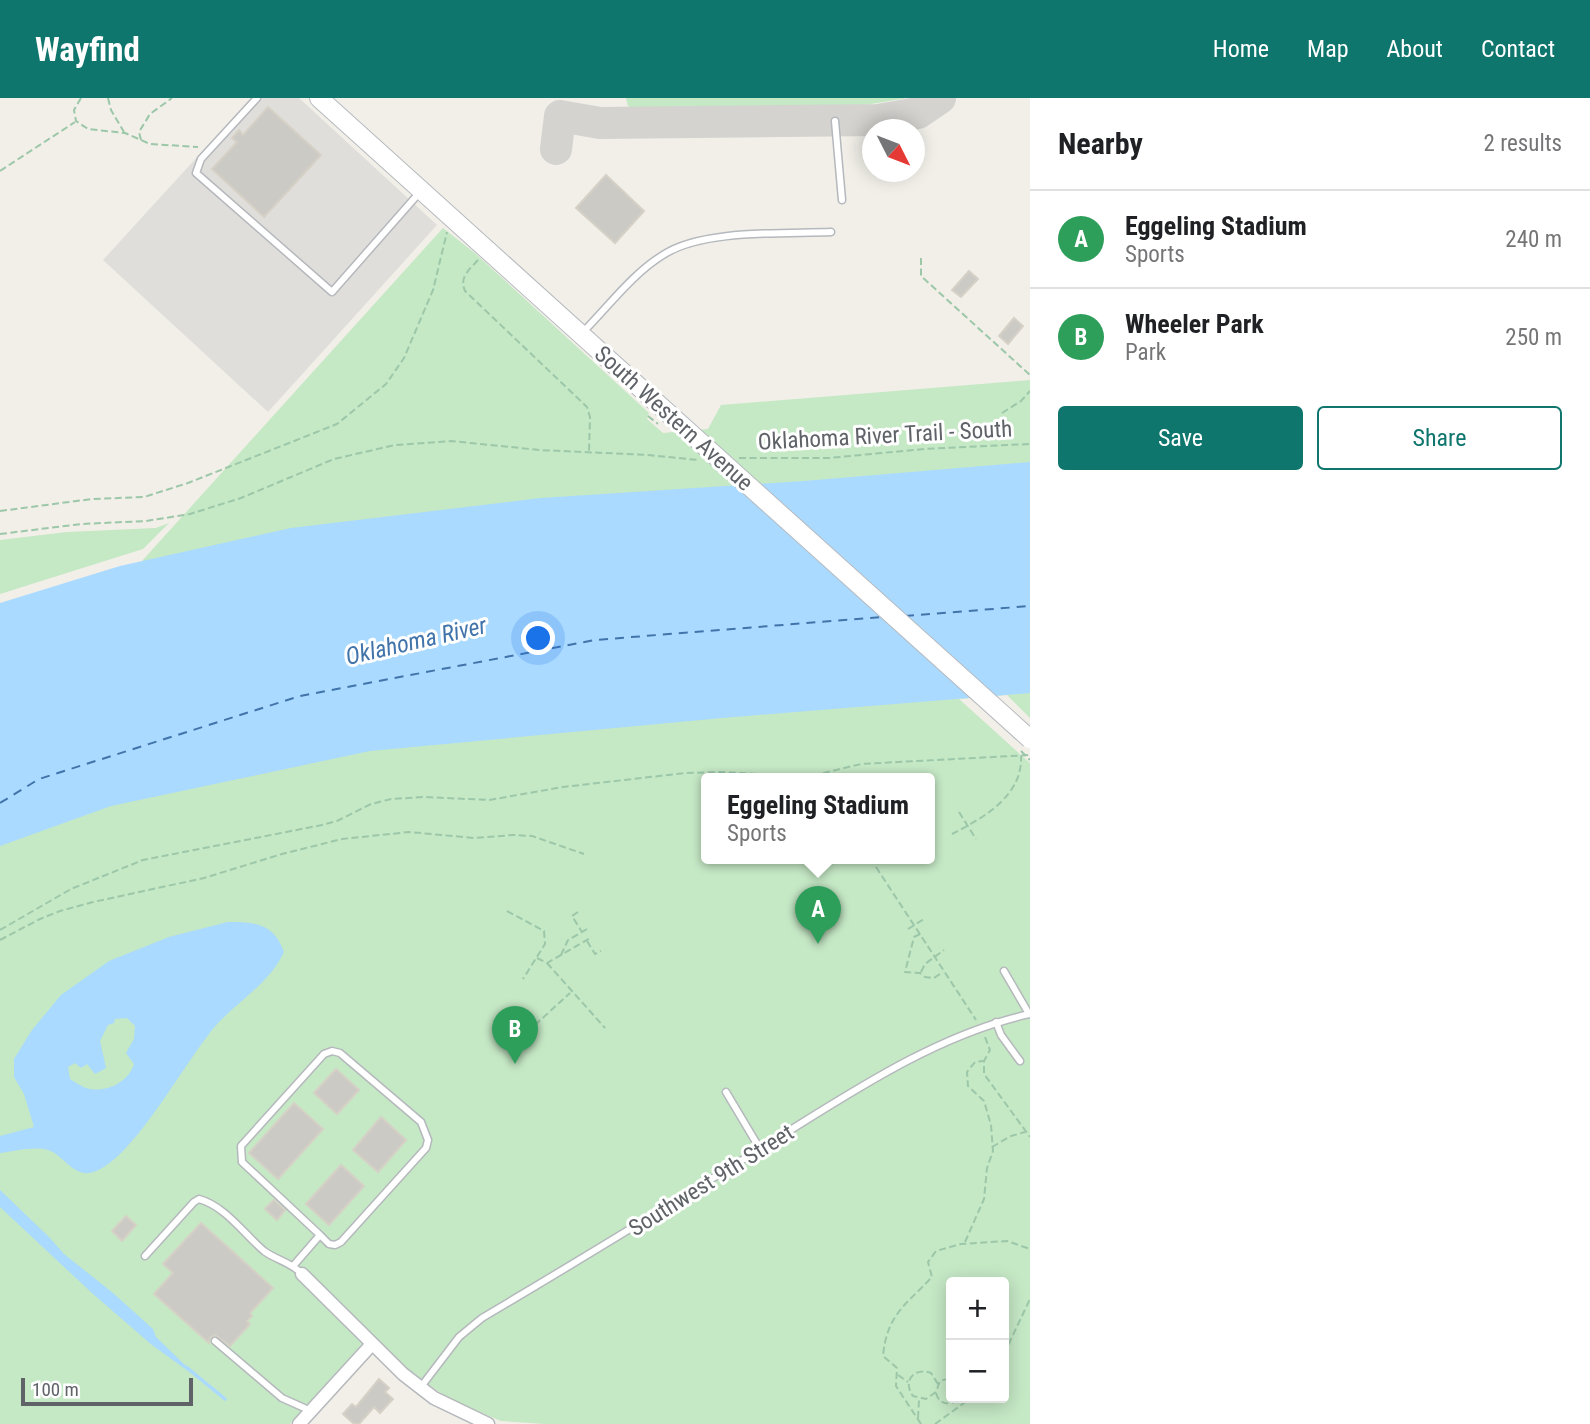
<!DOCTYPE html>
<html lang="en">
<head>
<meta charset="utf-8">
<style>
  :root { --surface:#fff; --page:#f2f2f2; --text:#202124; --muted:#757577; --line:#e0e0e0; --accent:#0f766e }
  body { margin:0; font-family:"Roboto Condensed",sans-serif; background:var(--page); color:var(--text) }
  .controls { position:absolute; right:21px; bottom:21px; display:grid; overflow:hidden; border-radius:7px; box-shadow:0 4px 18px #0003 }
  .controls button { width:63px; height:63px; display:grid; place-items:center; padding:0; border:0; border-bottom:2px solid var(--line); background:var(--surface); color:var(--text); font:35px sans-serif }
  .compass { position:absolute; left:862px; top:21px; width:63px; height:63px; border-radius:50%; background:var(--surface); box-shadow:0 4px 18px #0003; rotate:132deg }
  .scale { position:absolute; left:21px; bottom:18px; width:172px; box-sizing:border-box; padding-left:7px; border:4px solid #5f6368; border-top:0; font-size:19px; line-height:24px; white-space:nowrap; color:#5f6368; -webkit-text-stroke:5px #fff; paint-order:stroke }
  .you { position:absolute; left:539px; top:541px; width:24px; height:24px; margin:-18px; border:5px solid #fff; border-radius:50%; background:#1a73e8; box-shadow:0 0 0 10px #1a73e833 }
  .badge { display:grid; place-items:center; width:46px; height:46px; border-radius:50%; background:var(--accent); color:#fff; font-size:23px; font-weight:700 }
  .pin { position:absolute; translate:-50% -58px; filter:drop-shadow(0 2px 4px #0008) }
  .pin::after { content:''; position:absolute; top:37px; width:24px; height:21px; background:inherit; clip-path:polygon(0 0,100% 0,50% 100%) }
  .popup { position:absolute; left:701px; top:675px; width:234px; height:91px; box-sizing:border-box; display:grid; place-content:center; border-radius:7px; background:var(--surface); filter:drop-shadow(0 2px 5px #0005); font-size:23px; white-space:nowrap; color:var(--muted) }
  .popup b { font-size:26px; color:var(--text) }
  .popup::after { content:''; position:absolute; left:50%; top:100%; margin-left:-14px; border:14px solid transparent; border-top-color:var(--surface) }
  .list { margin:0; padding:0; list-style:none }
  h2 { display:flex; justify-content:space-between; align-items:center; height:91px; margin:0; padding:0 28px; font-size:30px }
  h2 small { font-size:23px; font-weight:400; color:var(--muted) }
  .list li { display:grid; grid-template-columns:46px 1fr auto; gap:21px; align-items:center; box-sizing:border-box; height:98px; padding:0 28px; border-top:2px solid var(--line) }
  .list b { display:block; font-size:26px; white-space:nowrap }
  .list p { margin:0; font-size:23px; white-space:nowrap; color:var(--muted) }
  .list em { font-size:23px; font-style:normal; color:var(--muted) }
  .actions { display:flex; gap:14px; padding:21px 28px }
  .actions a { flex:1; padding:16px 0; border:2px solid var(--accent); border-radius:7px; text-align:center; font-size:24px; color:var(--accent) }
  .actions .main { background:var(--accent); color:#fff }
  .map { position:relative; flex:none; width:1030px; height:1326px; overflow:hidden }
  header { display:flex; align-items:center; gap:42px; box-sizing:border-box; height:98px; padding:0 35px; background:var(--accent); color:#fff }
  header strong { font-size:33px }
  nav { display:flex; gap:38px; margin-inline-start:auto; font-size:24px }
  main { display:flex }
  aside { flex:1; background:var(--surface) }
  .map>svg:first-child { display:block }
  .industrial { fill:#e0deda }
  .green { fill:#c5e8c5; fill-rule:evenodd }
  .water { fill:#aadaff; fill-rule:evenodd }
  .lines { fill:none; stroke-linecap:round; stroke-linejoin:round }
  .stream { stroke:#aadaff; stroke-width:3.5 }
  .ferry { stroke:#4174aa; stroke-width:2; stroke-dasharray:9 7; stroke-linecap:butt }
  .taxiway { stroke:#d4d3d0; stroke-width:32 }
  .building { fill:#cccac5; stroke:#d6d1c6; stroke-width:2 }
  .service-casing { stroke:#b5b8bc; stroke-width:9 }
  .minor-casing { stroke:#b5b8bc; stroke-width:15 }
  .secondary-casing { stroke:#b6babf; stroke-width:20 }
  .path { stroke:#9cc7a9; stroke-width:2; stroke-dasharray:7 3.5; stroke-linecap:butt }
  .service { stroke:#fff; stroke-width:6 }
  .minor { stroke:#fff; stroke-width:12 }
  .secondary { stroke:#fff; stroke-width:18 }
  .secondary-bridge-casing { stroke:#b6babf; stroke-width:20; stroke-linecap:butt }
  .path-bridge { stroke:#9cc7a9; stroke-width:2; stroke-dasharray:7 3.5; stroke-linecap:butt }
  .secondary-bridge { stroke:#fff; stroke-width:18 }
  .labels { text-anchor:middle; stroke-width:6; stroke-linejoin:round; paint-order:stroke }
  .street-label { font-size:23px; fill:#5f6368; stroke:#fff }
  .water-label { font-size:24px; font-style:italic; fill:#4174aa; stroke:#fff }
</style>
</head>
<body>
<header>
<strong>Wayfind</strong>
<nav><a>Home</a><a>Map</a><a>About</a><a>Contact</a></nav>
</header>
<main>
<div class="map">
<svg width="1030" height="1326" viewBox="0 0 1030 1326">
  <rect width="100%" height="100%" fill="#f1efe8"/>
  <path class="industrial" d="M251 0H299L437 127 268 314 103 162Z"/>
  <g class="green">
    <path d="M626 0H907L823 14 642 16 628 8Z"/>
    <path d="M443 130 476 156 649 315 647 321 663 335 708 331 721 307 1030 282V620L1007 597 959 601 1030 665V1326H545L501 1323 449 1301 407 1271 371 1236 290 1326H0V620ZM706 680H930V760H706ZM951 1184H1004V1300H951Z"/>
    <path d="M169 425 143 451 0 496V442L67 434 156 430Z"/>
  </g>
  <g class="water">
    <path d="M1030 364V595L722 620 370 653 111 708 0 748V505L120 468 291 430 541 400 804 383Z"/>
    <path d="M228 824C255 824 274 825 284 854 270 884 242 900 219 924 189 955 130 1070 89 1075 72 1077 62 1056 48 1052 33 1048 15 1053 0 1055V1038L34 1029 24 996 14 979V961L32 932 61 897 109 863 169 839ZM127 920 135 928 134 941 126 955 134 966C129 984 105 996 86 990 81 988 75 984 70 981L68 969 75 965 81 970 87 966 95 976 106 970 100 943 108 927 114 925 115 921Z"/>
    <path d="M0 1092 49 1139 64 1156 113 1195 153 1231 156 1239 189 1271 188 1273 152 1247 93 1196 0 1109Z"/>
  </g>
  <g class="lines">
    <path class="stream" d="M186 1269 225 1301"/>
    <g class="ferry">
      <path d="M905 518 1030 508"/>
      <path d="M0 705 39 681 300 598 595 542 882 519"/>
    </g>
    <path class="taxiway" d="M556 51 560 18 600 25 878 22 918 15 940 0"/>
  </g>
  <g class="building">
    <path d="M268 9 321 57 264 119 212 71 237 44 232 40 239 32 243 37Z"/>
    <path d="M606 77 644 113 615 145 576 110Z"/>
    <path d="M969 173 978 181 961 199 952 192Z"/>
    <path d="M1014 220 1023 228 1008 246 999 238Z"/>
    <path d="M336 971 359 992 337 1016 314 995Z"/>
    <path d="M294 1005 323 1031 278 1081 249 1055Z"/>
    <path d="M381 1019 406 1042 378 1074 353 1052Z"/>
    <path d="M341 1067 364 1088 329 1127 306 1106Z"/>
    <path d="M274 1102 285 1112 277 1122 265 1111Z"/>
    <path d="M126 1118 136 1127 122 1143 112 1133Z"/>
    <path d="M201 1125 273 1190 250 1215 252 1218 247 1223 250 1226 230 1248 215 1237 210 1240 209 1245 154 1196 173 1175 163 1166Z"/>
    <path d="M379 1281 389 1290 385 1294 393 1301 380 1315 374 1309 359 1326H354L343 1316 352 1306 356 1309Z"/>
  </g>
  <g class="lines">
    <g class="service-casing">
      <g id="service">
        <path d="M257 0 201 61 196 75 332 194 420 94"/>
        <path d="M835 23 842 102"/>
        <path d="M582 235C608 209 632 176 663 157 702 131 784 136 831 134"/>
        <path d="M1004 873 1029 916"/>
        <path d="M996 924 1001 937 1020 963"/>
        <path d="M726 994 760 1051"/>
        <path d="M145 1158 194 1104 199 1101C225 1108 244 1136 264 1153 276 1162 291 1164 302 1176"/>
        <path d="M294 1167 320 1137 329 1146 335 1147 341 1144 426 1050 428 1042 421 1024 340 955 332 953 324 956 241 1048 242 1064 320 1137"/>
        <path d="M215 1243 282 1300 311 1313"/>
        <path d="M420 1290 459 1239 482 1220C575 1165 668 1108 760 1051 843 1000 933 937 1030 916"/>
      </g>
    </g>
    <g class="minor-casing">
      <g id="minor">
        <path d="M302 1176 403 1276 434 1300 488 1326"/>
        <path d="M299 1326 372 1246"/>
      </g>
    </g>
    <g class="secondary-casing">
      <path id="secondary" d="M319 0 668 315"/>
    </g>
    <g class="path">
      <path d="M81 0 74 12 76 23 88 31 125 35 150 46 198 49"/>
      <path d="M108 0 111 12 124 34"/>
      <path d="M141 42 139 34 150 16 172 0"/>
      <path d="M0 73 75 24"/>
      <path d="M921 160V178L1030 277"/>
      <path d="M478 162C469 172 459 179 465 193L587 309 590 319 589 353"/>
      <path d="M1002 315 1021 303 1030 293"/>
      <path d="M739 360H829L924 351 1030 346"/>
      <path d="M0 413 92 401 144 399 188 385 337 326 386 286 404 260 433 192 447 134"/>
      <path d="M0 436 81 426 146 423 190 416 241 400 334 361 395 347 451 343 540 352 648 357 698 362"/>
      <path d="M959 714 976 741"/>
      <path d="M952 736C983 720 1023 698 1021 658"/>
      <path d="M876 769 976 922"/>
      <path d="M507 813 544 833 545 846 523 881"/>
      <path d="M578 814 572 818 582 834"/>
      <path d="M908 831 924 821"/>
      <path d="M0 832 71 791 143 762 322 727 337 723 371 706 391 701 424 699 489 702 563 689 685 675 720 674 797 678 815 677 861 666 1030 657"/>
      <path d="M920 836 914 839 905 874 920 875 925 879 934 880 943 874"/>
      <path d="M0 842 40 821 60 813 93 804 204 780 282 756 342 741 409 734 474 740 513 737 532 738 584 756"/>
      <path d="M587 843 595 856 601 853"/>
      <path d="M561 857 568 842 587 831"/>
      <path d="M537 860 547 865 592 839"/>
      <path d="M547 865 605 930"/>
      <path d="M921 874 925 866 944 852"/>
      <path d="M535 927 570 895"/>
      <path d="M985 939 990 952 984 963V976L1030 1039"/>
      <path d="M992 1049 1011 1038 1025 1034"/>
      <path d="M965 1144 984 1101 987 1070 993 1053 991 1027 984 1003 968 988 967 974 975 964 983 963"/>
      <path d="M1004 1256 1030 1201"/>
      <path d="M898 1277 908 1284"/>
      <path d="M938 1286 931 1275C914 1269 902 1283 913 1298L926 1301 936 1294 940 1283 951 1280"/>
      <path d="M936 1295C939 1307 951 1309 960 1300"/>
      <path d="M918 1320 919 1302"/>
      <path d="M921 1326 896 1288 897 1270 883 1258C887 1216 906 1207 932 1179L928 1164 936 1153 961 1146 1007 1143 1030 1151"/>
      <path d="M935 1326 971 1300"/>
    </g>
    <use href="#service" class="service"/>
    <use href="#minor" class="minor"/>
    <use href="#secondary" class="secondary"/>
    <g class="secondary-bridge-casing">
      <path id="secondary-bridge" d="M668 315 1030 641"/>
    </g>
    <g class="path-bridge">
      <path d="M648 318 658 326"/>
      <path d="M1021 653 1030 662"/>
    </g>
    <use href="#secondary-bridge" class="secondary-bridge"/>
  </g>
  <g class="labels">
    <g class="street-label">
      <text transform="translate(674 320) rotate(42)" y="8">South Western Avenue</text>
      <text transform="translate(885 337) rotate(-3)" y="8">Oklahoma River Trail - South</text>
      <text transform="translate(711 1082) rotate(-32)" y="8">Southwest 9th Street</text>
    </g>
    <g class="water-label">
      <text transform="translate(416 543) rotate(-13)" y="8">Oklahoma River</text>
    </g>
  </g>
</svg>
<div class="controls">
<button>+</button>
<button>−</button>
</div>
<svg class="compass" viewBox="-18 -18 36 36"><path d="M0-13l5 13h-10z" fill="#e53935"/><path d="M0 13l5-13h-10z" fill="#757577"/></svg>
<div class="scale">100 m</div>
<div class="you"></div>
<div class="pin badge" style="left:818px;top:846px;background:#2e9e5b">A</div>
<div class="popup"><b>Eggeling Stadium</b>Sports</div>
<div class="pin badge" style="left:515px;top:966px;background:#2e9e5b">B</div>
</div>
<aside>
<h2>Nearby<small>2 results</small></h2>
<ul class="list">
<li><span class="badge" style="background:#2e9e5b">A</span><div><b>Eggeling Stadium</b><p>Sports</p></div><em>240 m</em></li>
<li><span class="badge" style="background:#2e9e5b">B</span><div><b>Wheeler Park</b><p>Park</p></div><em>250 m</em></li>
</ul>
<div class="actions"><a class="main">Save</a><a>Share</a></div>
</aside>
</main>
</body>
</html>
